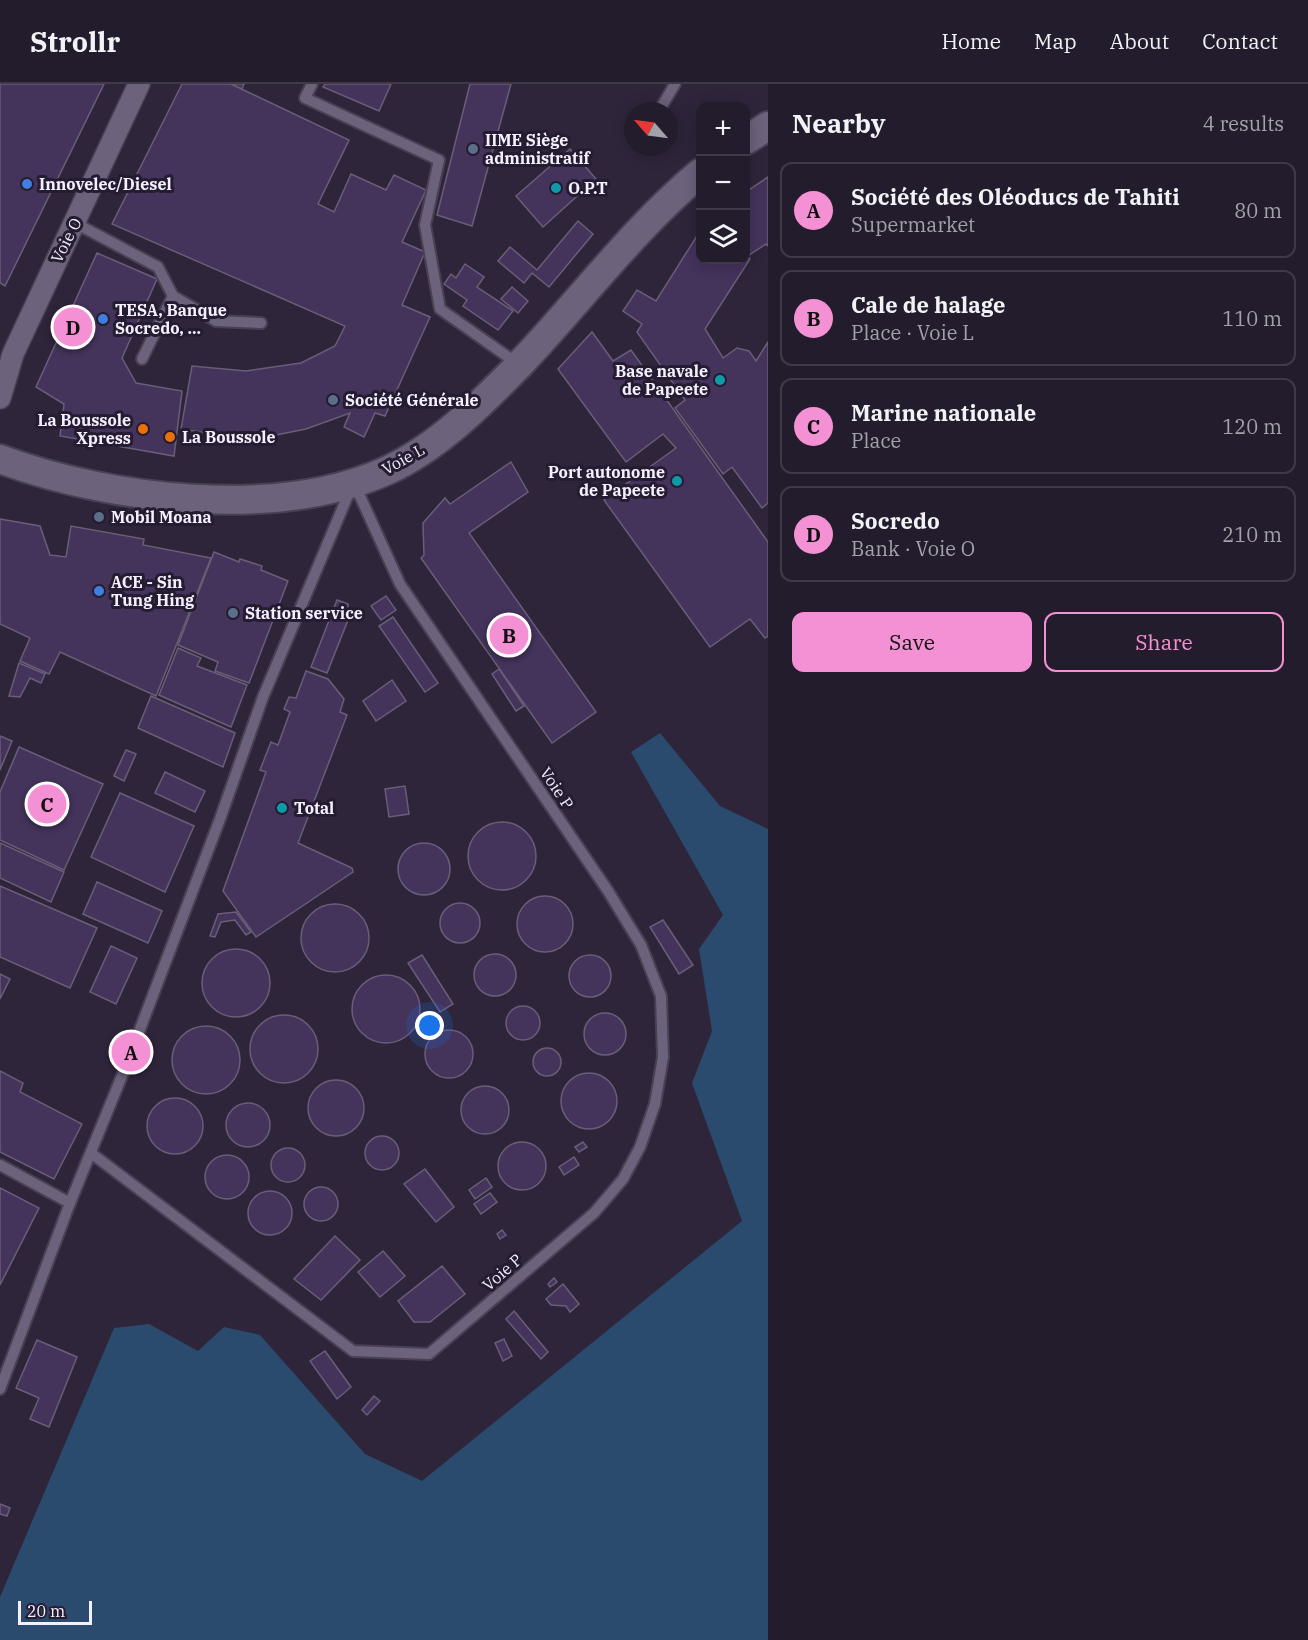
<!DOCTYPE html>
<html lang="en">
<head>
<meta charset="utf-8">
<style>
  :root { --surface:#231c2c; --page:#2b2534; --text:#f1f3f6; --muted:#a3a1a9; --line:#403a48; --accent:#f491d4 }
  body { margin:0; font-family:"IBM Plex Serif",serif; background:var(--page); color:var(--text) }
  .controls { position:absolute; right:18px; top:18px; display:grid; overflow:hidden; border-radius:12px; box-shadow:0 3px 15px #0003 }
  .controls button { width:54px; height:54px; display:grid; place-items:center; padding:0; border:0; border-bottom:2px solid var(--line); background:var(--surface); color:var(--text); font:30px sans-serif }
  .compass { position:absolute; left:624px; top:18px; width:54px; height:54px; border-radius:50%; background:var(--surface); box-shadow:0 3px 15px #0003; rotate:298deg }
  .scale { position:absolute; left:18px; bottom:15px; width:74px; box-sizing:border-box; padding-left:6px; border:3px solid #f5f0ff; border-top:0; font-size:16px; line-height:21px; white-space:nowrap; color:#f5f0ff; -webkit-text-stroke:4px #251c31; paint-order:stroke }
  .you { position:absolute; left:430px; top:942px; width:21px; height:21px; margin:-15px; border:4px solid #fff; border-radius:50%; background:#1a73e8; box-shadow:0 0 0 9px #1a73e833 }
  .badge { display:grid; place-items:center; width:39px; height:39px; border-radius:50%; background:var(--accent); color:#111; font-size:20px; font-weight:700 }
  .pin { position:absolute; translate:-50% -50%; border:3px solid #fff; box-shadow:0 2px 6px #0006 }
  .list { margin:0; padding:0; list-style:none }
  h2 { display:flex; justify-content:space-between; align-items:center; height:78px; margin:0; padding:0 24px; font-size:26px }
  h2 small { font-size:20px; font-weight:400; color:var(--muted) }
  .list li { display:grid; grid-template-columns:39px 1fr auto; gap:18px; align-items:center; box-sizing:border-box; height:96px; margin:0 12px 12px; padding:0 12px; border:2px solid var(--line); border-radius:12px }
  .list b { display:block; font-size:22px; white-space:nowrap }
  .list p { margin:0; font-size:20px; white-space:nowrap; color:var(--muted) }
  .list em { font-size:20px; font-style:normal; color:var(--muted) }
  .actions { display:flex; gap:12px; padding:18px 24px }
  .actions a { flex:1; padding:14px 0; border:2px solid var(--accent); border-radius:12px; text-align:center; font-size:21px; color:var(--accent) }
  .actions .main { background:var(--accent); color:#111 }
  .icon { flex:none; width:33px; height:33px; fill:none; stroke:currentColor; stroke-width:2; stroke-linecap:round; stroke-linejoin:round }
  .map { position:relative; flex:none; width:768px; height:1556px; overflow:hidden }
  header { display:flex; align-items:center; gap:36px; box-sizing:border-box; height:84px; padding:0 30px; background:var(--surface); border-bottom:2px solid var(--line) }
  header strong { font-size:28px }
  nav { display:flex; gap:33px; margin-inline-start:auto; font-size:21px }
  main { display:flex }
  aside { flex:1; background:var(--surface) }
  .map>svg:first-child { display:block }
  .water { fill:#2a4b6e }
  .building { fill:#44335b; stroke:#695e77; stroke-width:1.5 }
  .lines { fill:none; stroke-linecap:round; stroke-linejoin:round }
  .lane-casing { stroke:#484053; stroke-width:14 }
  .street-casing { stroke:#484053; stroke-width:24 }
  .secondary-casing { stroke:#484053; stroke-width:32 }
  .lane { stroke:#6d627c; stroke-width:10 }
  .street { stroke:#6d627c; stroke-width:21 }
  .secondary { stroke:#6d627c; stroke-width:28 }
  .service-dot { fill:#5c6f8a; stroke:#251c31; stroke-width:2 }
  .shop-dot { fill:#3f7fe0; stroke:#251c31; stroke-width:2 }
  .culture-dot { fill:#0f9aa8; stroke:#251c31; stroke-width:2 }
  .food-dot { fill:#e8710a; stroke:#251c31; stroke-width:2 }
  .labels { text-anchor:middle; stroke-width:6; stroke-linejoin:round; paint-order:stroke }
  .poi-label { font-size:16px; font-weight:bold; fill:#f5f0ff; stroke:#251c31; text-anchor:start }
  .street-label { font-size:16px; fill:#f5f0ff; stroke:#251c31 }
</style>
</head>
<body>
<header>
<strong>Strollr</strong>
<nav><a>Home</a><a>Map</a><a>About</a><a>Contact</a></nav>
</header>
<main>
<div class="map">
<svg width="768" height="1556" viewBox="0 0 768 1556">
  <rect width="100%" height="100%" fill="#2f253b"/>
  <path class="water" d="M660 649 720 722 768 745V1556H0V1513L114 1244 149 1240 198 1267 224 1243 260 1251 365 1370 422 1397 742 1137 692 999 712 947 699 865 723 831 631 668Z"/>
  <g class="building">
    <path d="M0 0H104L5 202 0 199Z"/>
    <path d="M182 0H231L349 56 318 120 334 128 351 90 386 106 394 91 426 106 402 158 425 168 402 221 430 233 385 332 375 329 364 353 344 343 350 329 306 345 271 352 234 353 181 345 192 282 246 287 301 279 335 262 345 242 112 140Z"/>
    <path d="M231 0H244L242 5Z"/>
    <path d="M325 0H391L379 27 323 3Z"/>
    <path d="M470 0H511L472 142 437 131Z"/>
    <path d="M570 65 596 95 543 143 516 112Z"/>
    <path d="M768 93V162L766 160 746 173V108Z"/>
    <path d="M578 137 593 150 549 203 532 189 524 199 498 177 510 163 537 186Z"/>
    <path d="M700 147V176H746V172L750 175 705 245 723 274 737 264 749 267 756 277 768 258V419L762 424 732 383 723 390 675 324 685 316 637 248 642 240 623 227 637 206 656 217Z"/>
    <path d="M97 169 157 195 122 274 136 299 182 307 174 372 60 352 64 320 36 303Z"/>
    <path d="M465 180 484 193 477 203 513 227 498 246 463 222 467 216 444 200 451 190 456 194Z"/>
    <path d="M512 203 528 217 518 229 501 215Z"/>
    <path d="M592 248 613 277 631 266 768 458V552L765 554 750 535 710 563 604 416 676 364 663 350 626 378 558 285Z"/>
    <path d="M511 378 528 408 469 449 596 628 552 659 421 474 424 471 423 439 445 414 450 420Z"/>
    <path d="M0 435 40 442 50 471 66 473 71 442 144 455 143 461 211 474 156 612 60 568 49 590 20 577 30 554 0 540Z"/>
    <path d="M214 468 239 478 240 475 262 482 261 486 288 497 249 599 215 587 218 578 178 561Z"/>
    <path d="M386 512 396 526 381 536 371 522Z"/>
    <path d="M337 516 348 520V536L327 589 311 583Z"/>
    <path d="M393 533 438 599 425 608 379 542Z"/>
    <path d="M178 564 201 574 197 582 247 601 231 643 159 611Z"/>
    <path d="M19 579 45 590 41 599 30 594 20 613 9 612Z"/>
    <path d="M499 585 524 622 516 627 492 590Z"/>
    <path d="M306 587 328 595 344 615 340 628 347 631 298 759 352 784 353 788 256 853 223 807 266 688 260 686 271 658 278 661 290 628 284 625 289 613 296 614Z"/>
    <path d="M392 596 406 617 376 637 363 617Z"/>
    <path d="M151 612 235 649 223 683 138 644Z"/>
    <path d="M0 652 12 657 0 686Z"/>
    <path d="M19 663 103 700 64 786 0 756V708Z"/>
    <path d="M126 666 136 670 124 697 114 692Z"/>
    <path d="M165 688 205 707 195 728 155 709Z"/>
    <path d="M405 702 409 730 389 733 385 705Z"/>
    <path d="M120 709 194 742 165 808 91 773Z"/>
    <circle cx="502" cy="772" r="34"/>
    <circle cx="424" cy="785" r="26"/>
    <path d="M0 759 64 788 51 818 0 794Z"/>
    <path d="M97 798 162 827 148 859 83 830Z"/>
    <path d="M0 802 97 844 70 904 0 873Z"/>
    <circle cx="545" cy="840" r="28"/>
    <circle cx="460" cy="839" r="20"/>
    <circle cx="335" cy="854" r="34"/>
    <path d="M236 828 251 848 246 851 235 836 221 838 215 853 210 852 218 830Z"/>
    <path d="M663 836 693 881 679 890 650 843Z"/>
    <path d="M111 862 137 874 116 920 90 908Z"/>
    <circle cx="236" cy="899" r="34"/>
    <circle cx="495" cy="891" r="21"/>
    <path d="M422 871 453 920 440 928 408 879Z"/>
    <circle cx="590" cy="892" r="21"/>
    <path d="M0 890 10 895 0 915Z"/>
    <circle cx="386" cy="925" r="34"/>
    <circle cx="523" cy="939" r="17"/>
    <circle cx="605" cy="950" r="21"/>
    <circle cx="284" cy="965" r="34"/>
    <circle cx="206" cy="976" r="34"/>
    <circle cx="449" cy="970" r="24"/>
    <circle cx="547" cy="978" r="14"/>
    <path d="M0 987 23 999 20 1008 82 1040 54 1095 0 1068Z"/>
    <circle cx="589" cy="1017" r="28"/>
    <circle cx="336" cy="1024" r="28"/>
    <circle cx="485" cy="1026" r="24"/>
    <circle cx="175" cy="1042" r="28"/>
    <circle cx="248" cy="1041" r="22"/>
    <circle cx="382" cy="1069" r="17"/>
    <circle cx="522" cy="1082" r="24"/>
    <path d="M583 1058 587 1063 579 1068 575 1063Z"/>
    <circle cx="288" cy="1081" r="17"/>
    <circle cx="227" cy="1093" r="22"/>
    <path d="M574 1073 579 1081 564 1091 559 1083Z"/>
    <path d="M425 1085 454 1123 436 1138 404 1100Z"/>
    <path d="M486 1094 492 1103 475 1115 469 1106Z"/>
    <circle cx="321" cy="1120" r="17"/>
    <path d="M0 1104 39 1124 0 1201Z"/>
    <circle cx="270" cy="1129" r="22"/>
    <path d="M490 1109 497 1118 481 1130 474 1120Z"/>
    <path d="M502 1146 506 1151 500 1155 497 1150Z"/>
    <path d="M335 1152 360 1176 321 1216 294 1195Z"/>
    <path d="M383 1167 405 1192 380 1213 358 1188Z"/>
    <path d="M442 1182 465 1210 430 1238H414L398 1217Z"/>
    <path d="M554 1194 557 1198 550 1203 548 1200Z"/>
    <path d="M563 1200 579 1220 570 1228 566 1222 551 1221 546 1215Z"/>
    <path d="M514 1227 548 1268 541 1275 506 1235Z"/>
    <path d="M504 1255 512 1272 503 1277 495 1259Z"/>
    <path d="M37 1256 77 1273 49 1343 30 1335 39 1314 16 1304Z"/>
    <path d="M325 1267 351 1303 337 1315 310 1277Z"/>
    <path d="M374 1312 380 1317 367 1331 362 1326Z"/>
    <path d="M0 1420 10 1424 7 1432 0 1430Z"/>
  </g>
  <g class="lines">
    <g class="lane-casing">
      <g id="lane">
        <path d="M312 0 305 14 439 76 425 141 440 225 518 280"/>
        <path d="M659 27 675 0"/>
        <path d="M75 139 158 183 173 212 216 237 261 239"/>
        <path d="M142 275 173 212"/>
        <path d="M91 1069 353 1267 429 1270 594 1129 623 1095 640 1063 655 1020 663 973 661 912 641 861 608 807 400 500 354 399"/>
        <path d="M0 1081 70 1119"/>
        <path d="M0 1305 70 1119 126 982 220 735 263 613 351 404"/>
      </g>
    </g>
    <g class="street-casing">
      <path id="street" d="M0 314 13 270 139 0"/>
    </g>
    <g class="secondary-casing">
      <g id="secondary">
        <path d="M746 56 768 42"/>
        <path d="M0 375C110 416 276 436 386 387 437 364 482 319 520 280 580 217 633 145 700 89"/>
      </g>
    </g>
    <use href="#lane" class="lane"/>
    <use href="#street" class="street"/>
    <use href="#secondary" class="secondary"/>
  </g>
  <g class="service-dot">
    <circle cx="473" cy="65" r="6"/>
    <circle cx="333" cy="316" r="6"/>
    <circle cx="99" cy="433" r="6"/>
    <circle cx="233" cy="529" r="6"/>
  </g>
  <g class="shop-dot">
    <circle cx="27" cy="100" r="6"/>
    <circle cx="103" cy="235" r="6"/>
    <circle cx="99" cy="507" r="6"/>
  </g>
  <g class="culture-dot">
    <circle cx="556" cy="104" r="6"/>
    <circle cx="720" cy="296" r="6"/>
    <circle cx="677" cy="397" r="6"/>
    <circle cx="282" cy="724" r="6"/>
  </g>
  <g class="food-dot">
    <circle cx="143" cy="345" r="6"/>
    <circle cx="170" cy="353" r="6"/>
  </g>
  <g class="labels">
    <g class="poi-label">
      <text x="485" y="62">IIME Siège<tspan x="485" dy="18">administratif</tspan></text>
      <text x="39" y="106">Innovelec/Diesel</text>
      <text x="568" y="110">O.P.T</text>
      <text x="115" y="232">TESA, Banque<tspan x="115" dy="18">Socredo, ...</tspan></text>
      <text x="708" y="293" text-anchor="end">Base navale<tspan x="708" dy="18">de Papeete</tspan></text>
      <text x="345" y="322">Société Générale</text>
      <text x="131" y="342" text-anchor="end">La Boussole<tspan x="131" dy="18">Xpress</tspan></text>
      <text x="182" y="359">La Boussole</text>
      <text x="665" y="394" text-anchor="end">Port autonome<tspan x="665" dy="18">de Papeete</tspan></text>
      <text x="111" y="439">Mobil Moana</text>
      <text x="111" y="504">ACE - Sin<tspan x="111" dy="18">Tung Hing</tspan></text>
      <text x="245" y="535">Station service</text>
      <text x="294" y="730">Total</text>
    </g>
    <g class="street-label">
      <text transform="translate(66 156) rotate(-63)" y="6">Voie O</text>
      <text transform="translate(403 375) rotate(-29)" y="6">Voie L</text>
      <text transform="translate(557 704) rotate(56)" y="6">Voie P</text>
      <text transform="translate(502 1188) rotate(-41)" y="6">Voie P</text>
    </g>
  </g>
</svg>
<div class="controls">
<button>+</button>
<button>−</button>
<button><svg class="icon" aria-label="layers" viewBox="0 0 24 24"><path d="M12 4l9 5-9 5-9-5zM3 14l9 5 9-5"/></svg></button>
</div>
<svg class="compass" viewBox="-18 -18 36 36"><path d="M0-13l5 13h-10z" fill="#e53935"/><path d="M0 13l5-13h-10z" fill="#a3a1a9"/></svg>
<div class="scale">20 m</div>
<div class="you"></div>
<div class="pin badge" style="left:131px;top:968px">A</div>
<div class="pin badge" style="left:509px;top:551px">B</div>
<div class="pin badge" style="left:47px;top:720px">C</div>
<div class="pin badge" style="left:73px;top:243px">D</div>
</div>
<aside>
<h2>Nearby<small>4 results</small></h2>
<ul class="list">
<li><span class="badge">A</span><div><b>Société des Oléoducs de Tahiti</b><p>Supermarket</p></div><em>80 m</em></li>
<li><span class="badge">B</span><div><b>Cale de halage</b><p>Place · Voie L</p></div><em>110 m</em></li>
<li><span class="badge">C</span><div><b>Marine nationale</b><p>Place</p></div><em>120 m</em></li>
<li><span class="badge">D</span><div><b>Socredo</b><p>Bank · Voie O</p></div><em>210 m</em></li>
</ul>
<div class="actions"><a class="main">Save</a><a>Share</a></div>
</aside>
</main>
</body>
</html>
